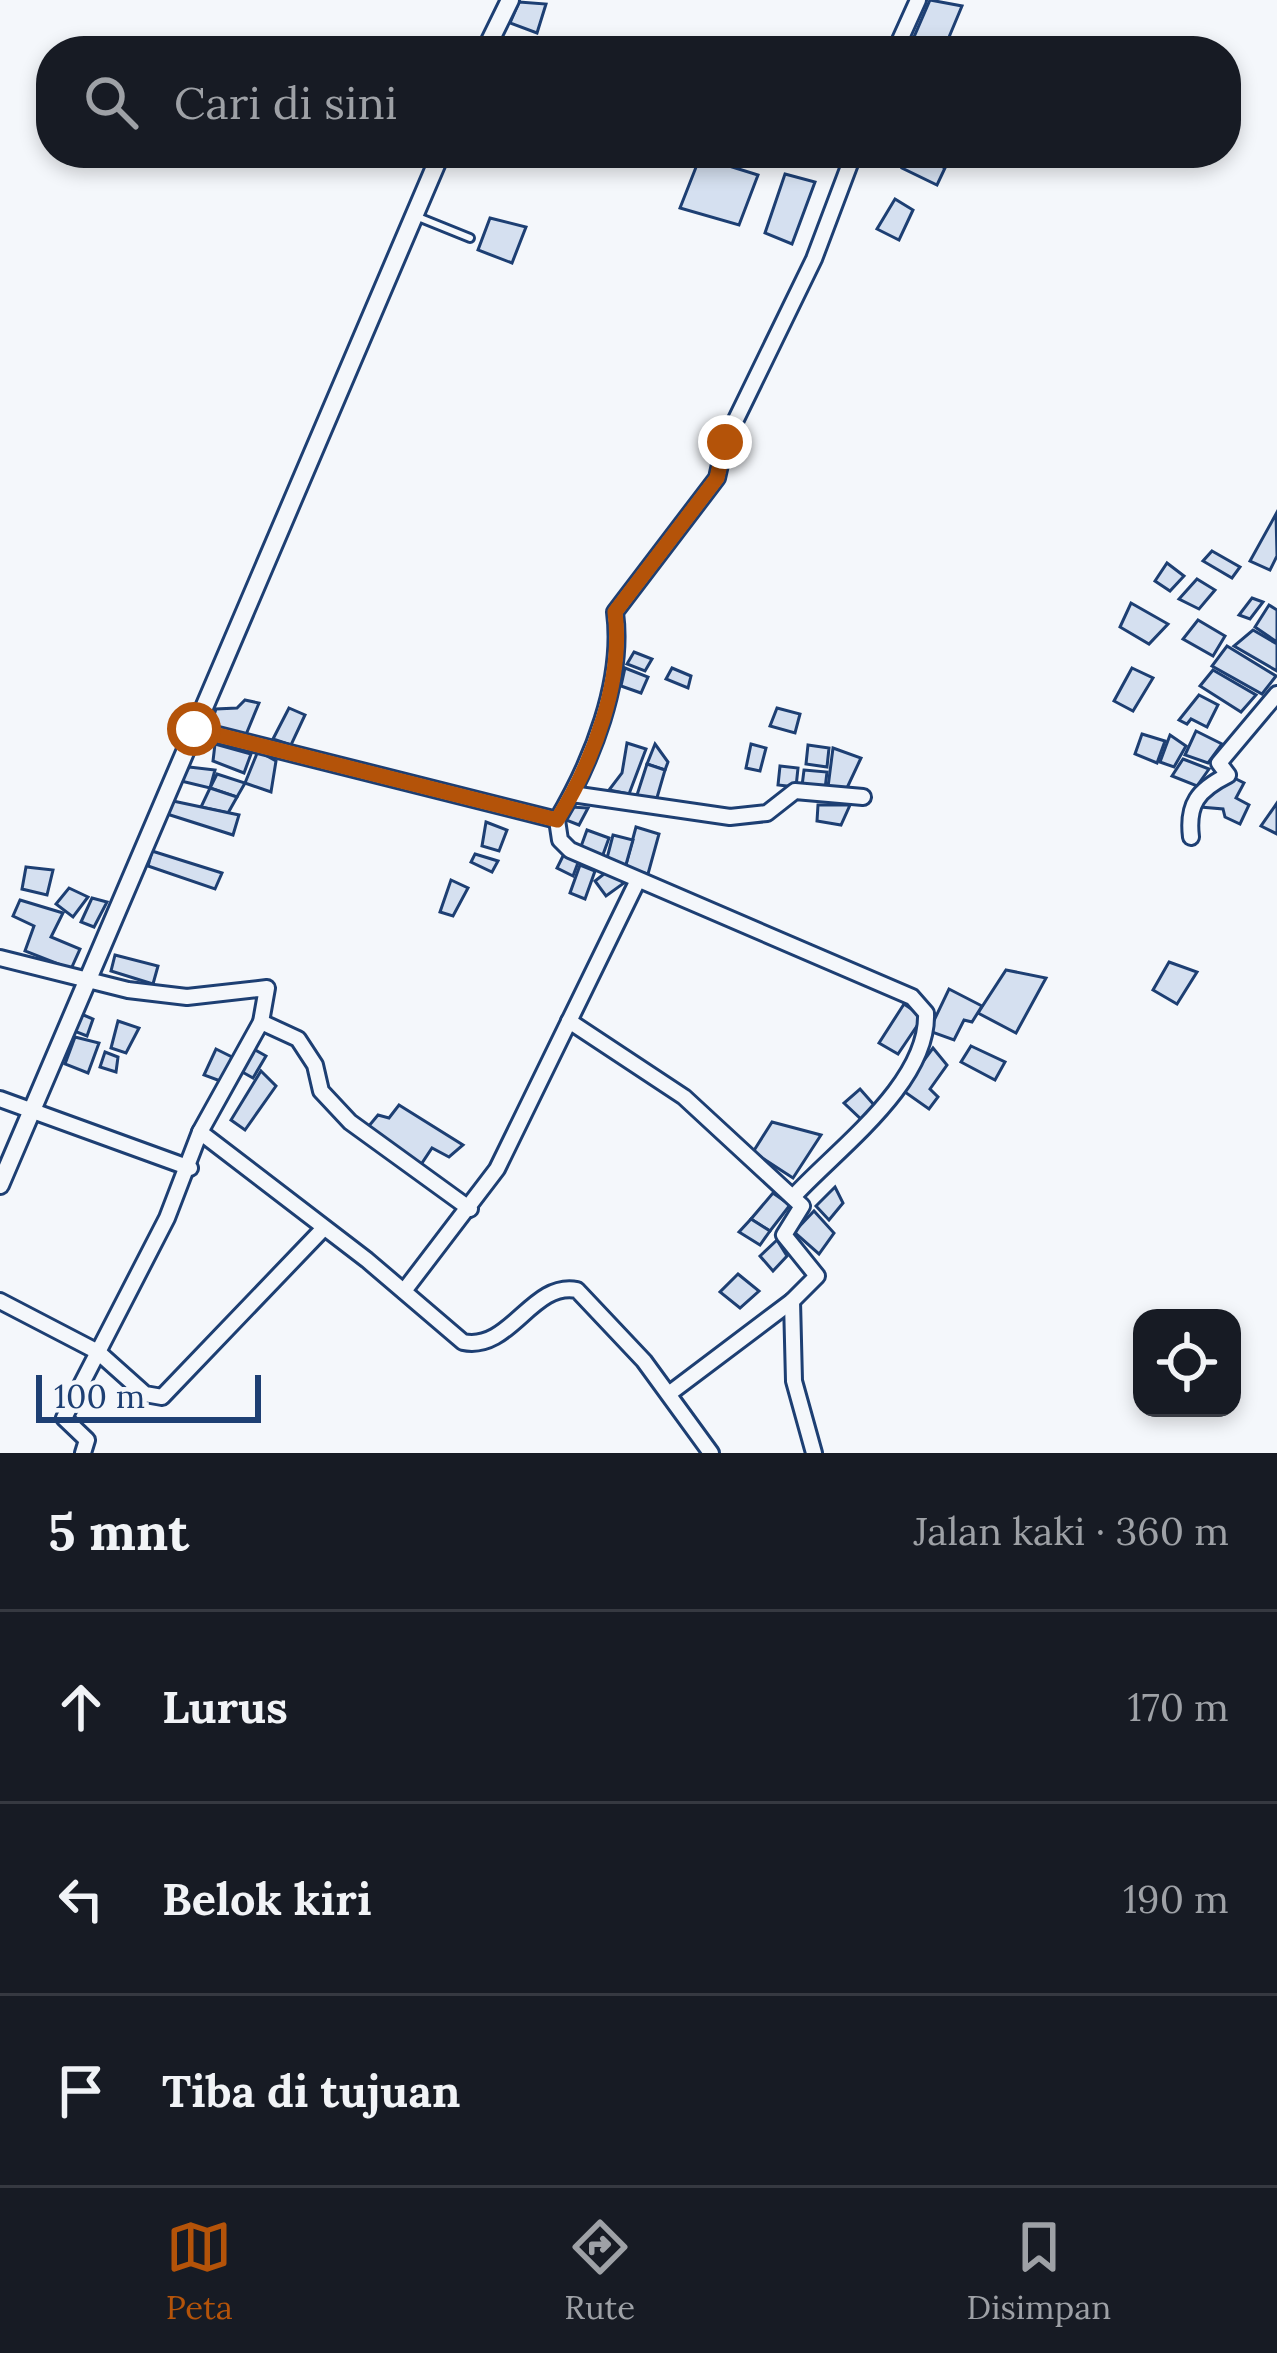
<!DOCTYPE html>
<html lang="id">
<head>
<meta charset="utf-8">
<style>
  :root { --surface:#171b24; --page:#242831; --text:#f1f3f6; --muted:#9ea1a6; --line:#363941; --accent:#b45309 }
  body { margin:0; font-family:Lora,serif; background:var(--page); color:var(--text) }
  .controls { position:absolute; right:36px; bottom:36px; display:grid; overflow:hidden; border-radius:24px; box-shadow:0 6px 18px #0003 }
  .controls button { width:108px; height:108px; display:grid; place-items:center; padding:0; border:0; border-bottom:3px solid var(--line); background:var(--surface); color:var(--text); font:60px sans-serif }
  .scale { position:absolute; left:36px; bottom:30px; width:225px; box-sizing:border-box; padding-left:12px; border:6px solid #1d3f73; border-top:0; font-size:33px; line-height:42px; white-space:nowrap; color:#1d3f73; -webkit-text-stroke:9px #f4f7fb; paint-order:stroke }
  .stop { position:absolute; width:36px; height:36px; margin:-27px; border:9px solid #b45309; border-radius:50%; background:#fff }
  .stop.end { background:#b45309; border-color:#fff; box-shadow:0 3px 12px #0008 }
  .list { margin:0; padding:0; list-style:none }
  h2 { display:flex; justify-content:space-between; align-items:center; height:156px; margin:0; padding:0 48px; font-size:51px }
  h2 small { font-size:39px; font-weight:400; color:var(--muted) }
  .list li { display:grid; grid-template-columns:78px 1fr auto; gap:36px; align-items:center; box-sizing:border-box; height:192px; padding:0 48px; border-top:3px solid var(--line) }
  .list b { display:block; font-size:45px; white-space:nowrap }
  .list em { font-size:39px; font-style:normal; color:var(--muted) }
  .icon { flex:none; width:66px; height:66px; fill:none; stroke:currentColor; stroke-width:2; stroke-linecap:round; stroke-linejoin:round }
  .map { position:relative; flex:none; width:1277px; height:1453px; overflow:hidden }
  .search { position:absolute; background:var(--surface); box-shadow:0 6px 18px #0003; left:36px; right:36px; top:36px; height:132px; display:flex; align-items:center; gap:30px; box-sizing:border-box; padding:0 42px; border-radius:48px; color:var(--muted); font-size:45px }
  .sheet { height:732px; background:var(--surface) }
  nav { display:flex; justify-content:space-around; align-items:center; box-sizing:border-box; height:168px; border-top:3px solid var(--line); background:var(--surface); font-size:33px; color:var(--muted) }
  nav a { display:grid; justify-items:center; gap:6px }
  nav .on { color:var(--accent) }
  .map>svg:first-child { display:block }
  .building { fill:#d5e0f0; stroke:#1d3f73; stroke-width:3 }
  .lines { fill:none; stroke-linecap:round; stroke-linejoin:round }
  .service-casing { stroke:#1d3f73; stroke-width:12 }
  .minor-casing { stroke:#1d3f73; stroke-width:20 }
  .tertiary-casing { stroke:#1d3f73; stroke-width:22 }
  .service { stroke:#f4f7fb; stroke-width:6 }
  .minor { stroke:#f4f7fb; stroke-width:14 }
  .tertiary { stroke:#f4f7fb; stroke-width:16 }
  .route { stroke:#b45309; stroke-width:15 }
</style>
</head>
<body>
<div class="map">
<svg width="1277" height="1453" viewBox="0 0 1277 1453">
  <rect width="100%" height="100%" fill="#f4f7fb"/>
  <g class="building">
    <path d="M930 0 962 6 944 49 914 37Z"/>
    <path d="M519 2 546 4 537 33 510 23Z"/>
    <path d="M918 156 945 168 937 185 902 168 905 161 913 165Z"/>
    <path d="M700 157 758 175 739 225 680 208Z"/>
    <path d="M785 174 815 182 792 244 765 233Z"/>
    <path d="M895 199 913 210 899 240 877 229Z"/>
    <path d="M490 218 526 227 512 263 478 250Z"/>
    <path d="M1276 514 1277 556 1270 570 1250 561Z"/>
    <path d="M1212 551 1240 567 1232 578 1203 561Z"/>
    <path d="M1167 563 1184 576 1170 591 1155 581Z"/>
    <path d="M1197 579 1215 590 1199 609 1179 599Z"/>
    <path d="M1252 598 1263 602 1250 619 1239 615Z"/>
    <path d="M1131 603 1168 624 1149 644 1120 627Z"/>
    <path d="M1269 605 1277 610V642L1255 627Z"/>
    <path d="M1198 620 1225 636 1213 656 1183 639Z"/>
    <path d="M1253 630 1277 644V671L1234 646Z"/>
    <path d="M1227 646 1276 676 1262 694 1212 666Z"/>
    <path d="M634 652 652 659 645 671 627 664Z"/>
    <path d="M625 668 648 677 641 693 621 686Z"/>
    <path d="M672 668 691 676 688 688 666 679Z"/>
    <path d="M1132 668 1153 678 1133 711 1114 701Z"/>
    <path d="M1213 670 1256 695 1241 712 1200 686Z"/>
    <path d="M1199 695 1218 705 1207 727 1191 719 1187 724 1179 720Z"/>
    <path d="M245 700 259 703 245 737 210 727 216 709 237 708Z"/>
    <path d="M289 708 305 715 291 745 273 739Z"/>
    <path d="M777 708 800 714 795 733 770 726Z"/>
    <path d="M1196 731 1222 744 1208 763 1185 755Z"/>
    <path d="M1142 734 1165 741 1157 763 1135 754Z"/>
    <path d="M1170 735 1186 746 1174 767 1160 762Z"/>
    <path d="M627 743 646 749 629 794 609 790 622 773Z"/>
    <path d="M215 744 251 754 244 773 213 761Z"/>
    <path d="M655 744 668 762 665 770 647 764Z"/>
    <path d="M751 744 766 748 760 771 746 768Z"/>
    <path d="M808 745 829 748 827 767 806 764Z"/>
    <path d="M833 748 861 758 846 790 828 787Z"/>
    <path d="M258 751 276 761 271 792 245 783Z"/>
    <path d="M1183 759 1209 769 1197 786 1172 776Z"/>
    <path d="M647 764 665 770 656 801 637 795Z"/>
    <path d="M780 766 798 768 796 787 778 785Z"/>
    <path d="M189 767 215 770 210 788 181 781Z"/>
    <path d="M804 770 827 772 825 789 802 786Z"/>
    <path d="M217 774 245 783 237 797 210 788Z"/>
    <path d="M1228 775 1244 783 1236 798 1249 805 1240 824 1225 817 1223 809 1200 807Z"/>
    <path d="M210 788 237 797 228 813 201 807Z"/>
    <path d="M173 801 239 815 233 835 167 814Z"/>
    <path d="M1277 803V834L1261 826Z"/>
    <path d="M818 805H850L841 825 817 821Z"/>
    <path d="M571 807 588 808 579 825 566 820Z"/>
    <path d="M486 822 507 830 499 851 482 846Z"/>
    <path d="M636 827 659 834 648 874 625 868Z"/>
    <path d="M587 830 609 838 601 860 579 852Z"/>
    <path d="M613 835 633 840 625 868 606 862Z"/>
    <path d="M152 851 222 873 215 889 148 866Z"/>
    <path d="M475 854 498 861 492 872 471 862Z"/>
    <path d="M564 854 579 860 573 876 557 868Z"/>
    <path d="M580 865 595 871 585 899 570 893Z"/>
    <path d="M26 867 53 870 47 895 22 889Z"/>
    <path d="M609 870 624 883 606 896 595 881Z"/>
    <path d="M451 880 468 888 453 916 440 912Z"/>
    <path d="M69 888 88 897 73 917 56 904Z"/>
    <path d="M92 898 107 902 94 927 81 922Z"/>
    <path d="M20 900 63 913 51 937 80 949 71 969 25 951 34 926 13 916Z"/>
    <path d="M115 955 158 966 153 984 111 971Z"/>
    <path d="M1169 962 1197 972 1177 1004 1153 990Z"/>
    <path d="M1006 970 1046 978 1016 1033 978 1013Z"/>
    <path d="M949 989 982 1006 972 1022 964 1020 954 1040 929 1031Z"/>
    <path d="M904 1004 923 1017 898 1054 879 1043Z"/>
    <path d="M81 1014 93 1019 87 1036 74 1031Z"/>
    <path d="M118 1021 139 1028 126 1053 111 1048Z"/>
    <path d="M75 1037 99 1043 88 1073 65 1064Z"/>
    <path d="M971 1046 1005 1062 995 1080 961 1062Z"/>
    <path d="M250 1047 266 1056 253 1078 237 1069Z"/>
    <path d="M933 1048 947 1065 930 1089 938 1097 929 1109 902 1090Z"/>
    <path d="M216 1049 232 1057 223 1082 204 1075Z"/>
    <path d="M105 1052 118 1057 116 1072 100 1067Z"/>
    <path d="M261 1071 276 1086 245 1130 231 1120Z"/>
    <path d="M860 1089 875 1106 862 1120 844 1103Z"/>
    <path d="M399 1105 463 1145 449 1157 432 1148 420 1166 368 1127 378 1115 389 1118Z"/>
    <path d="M772 1122 821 1135 793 1178 753 1152Z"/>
    <path d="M835 1187 843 1203 829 1220 816 1206Z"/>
    <path d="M773 1193 790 1205 770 1231 751 1219Z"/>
    <path d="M814 1211 834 1233 819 1254 794 1232Z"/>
    <path d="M751 1219 770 1231 760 1245 739 1232Z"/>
    <path d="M777 1240 787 1256 773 1271 760 1256Z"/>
    <path d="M738 1274 759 1291 740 1308 720 1292Z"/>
  </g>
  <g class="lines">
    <g class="service-casing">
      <g id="service">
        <path d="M594 153 620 161"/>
        <path d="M418 217 470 238"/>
      </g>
    </g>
    <g class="minor-casing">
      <g id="minor">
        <path d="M895 51 918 0"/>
        <path d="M194 729 557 820C592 761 624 681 615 612L717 478 725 442 814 259 854 153"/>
        <path d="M572 794 730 817 767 813 795 791 863 797"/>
        <path d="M557 820 560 840 570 850 912 997 926 1013C929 1083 837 1149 794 1196"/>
        <path d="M1191 837C1187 804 1198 790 1228 775L1219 763 1277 694"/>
        <path d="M0 958 128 990 187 997 267 988 261 1022 200 1132"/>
        <path d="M569 1021 684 1097 802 1206 784 1235 817 1276 792 1301 794 1381 814 1453"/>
        <path d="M261 1022 298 1039 315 1065 321 1091 350 1122 470 1209"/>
        <path d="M0 1099 190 1168"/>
        <path d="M404 1291 497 1169 638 880"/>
        <path d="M0 1301 98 1352 145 1394 162 1397 323 1229"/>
        <path d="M670 1393 792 1301"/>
        <path d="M83 1453 87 1440 64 1418 167 1218 200 1132 367 1260 463 1342C510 1352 532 1281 577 1290L644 1361 711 1453"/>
      </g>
    </g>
    <g class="tertiary-casing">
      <g id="tertiary">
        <path d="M485 51 510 0"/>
        <path d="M0 1185 441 153"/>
      </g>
    </g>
    <use href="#service" class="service"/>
    <use href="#minor" class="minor"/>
    <use href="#tertiary" class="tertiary"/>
  </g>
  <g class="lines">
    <path class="route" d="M194 729 557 820C593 762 624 680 615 612L717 478 725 442"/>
  </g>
</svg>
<div class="controls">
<button><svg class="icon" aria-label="locate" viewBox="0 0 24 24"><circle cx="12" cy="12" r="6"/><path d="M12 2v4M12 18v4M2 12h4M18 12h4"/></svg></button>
</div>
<div class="scale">100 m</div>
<div class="stop" style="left:194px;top:729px"></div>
<div class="stop end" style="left:725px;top:442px"></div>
<div class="search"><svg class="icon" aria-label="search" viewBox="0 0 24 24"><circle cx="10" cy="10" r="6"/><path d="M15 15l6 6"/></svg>Cari di sini</div>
</div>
<section class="sheet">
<h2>5 mnt<small>Jalan kaki · 360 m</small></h2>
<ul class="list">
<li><svg class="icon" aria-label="ahead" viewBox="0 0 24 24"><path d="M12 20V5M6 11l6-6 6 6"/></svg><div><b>Lurus</b></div><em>170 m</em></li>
<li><svg class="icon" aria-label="left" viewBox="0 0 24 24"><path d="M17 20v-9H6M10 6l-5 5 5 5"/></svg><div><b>Belok kiri</b></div><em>190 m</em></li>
<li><svg class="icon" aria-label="arrive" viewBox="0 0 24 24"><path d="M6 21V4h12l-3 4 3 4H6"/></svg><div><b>Tiba di tujuan</b></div></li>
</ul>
</section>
<nav>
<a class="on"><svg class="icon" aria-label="map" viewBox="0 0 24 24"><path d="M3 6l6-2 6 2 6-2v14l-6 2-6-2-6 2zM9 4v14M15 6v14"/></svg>Peta</a>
<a><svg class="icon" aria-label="directions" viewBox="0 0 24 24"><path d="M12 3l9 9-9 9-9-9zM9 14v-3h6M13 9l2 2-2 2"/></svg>Rute</a>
<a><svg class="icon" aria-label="saved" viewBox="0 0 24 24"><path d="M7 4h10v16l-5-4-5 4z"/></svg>Disimpan</a>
</nav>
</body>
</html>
